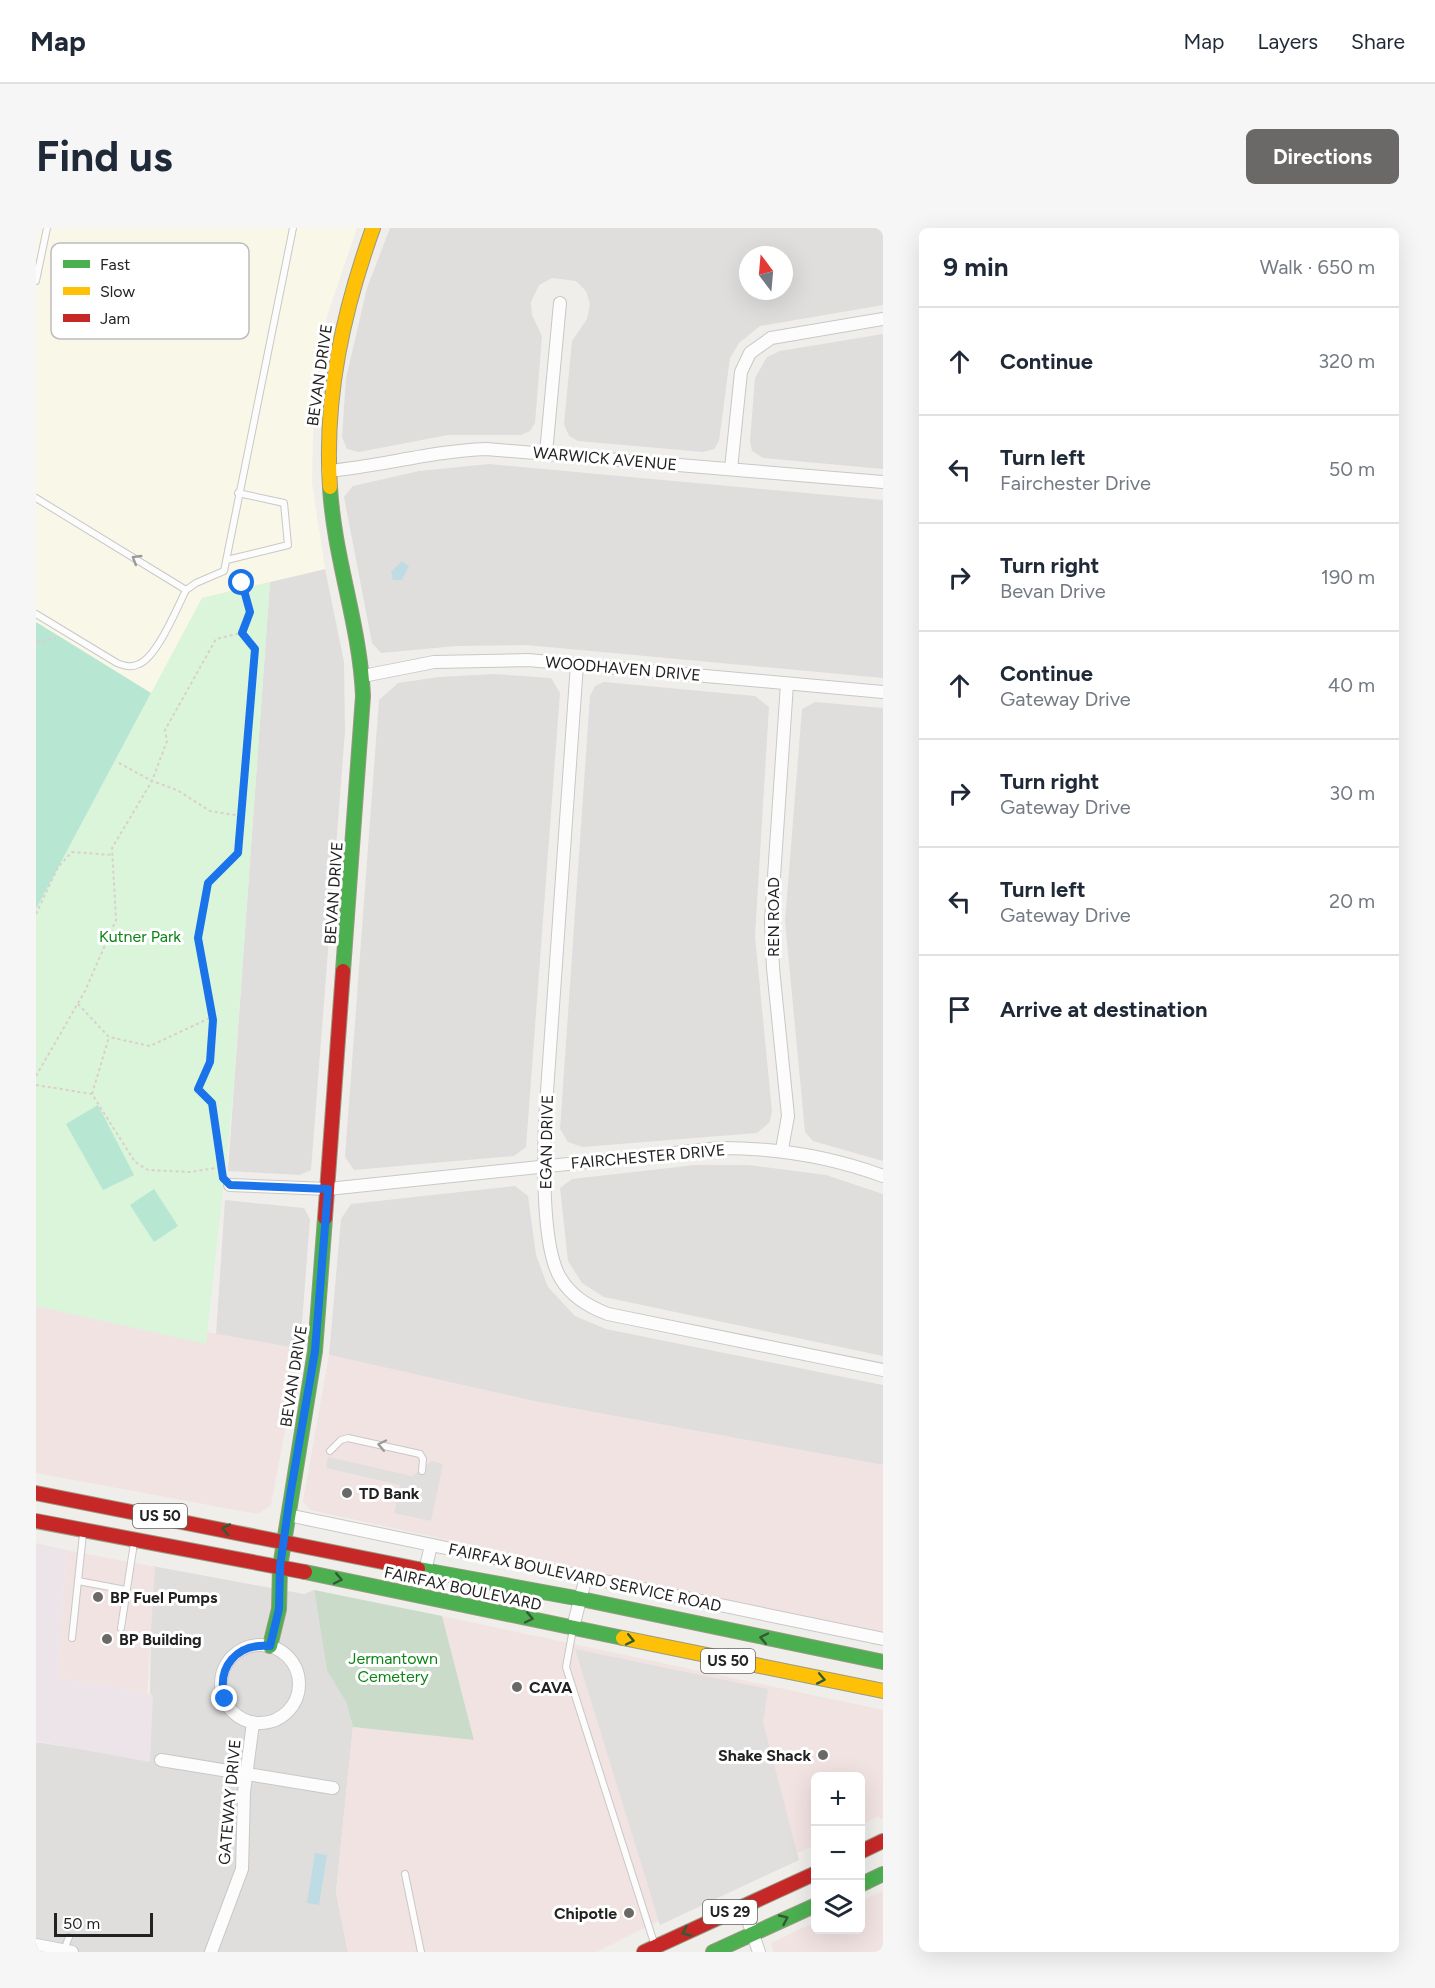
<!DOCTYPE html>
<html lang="en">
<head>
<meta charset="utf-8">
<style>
  :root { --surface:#fff; --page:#f6f6f7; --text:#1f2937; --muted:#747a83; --line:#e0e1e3; --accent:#6a6968 }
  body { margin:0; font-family:Figtree,sans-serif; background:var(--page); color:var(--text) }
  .controls { position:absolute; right:18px; bottom:18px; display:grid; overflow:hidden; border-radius:9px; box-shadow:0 6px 24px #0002 }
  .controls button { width:54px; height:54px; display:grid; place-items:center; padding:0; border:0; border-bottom:2px solid var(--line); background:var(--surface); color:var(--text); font:30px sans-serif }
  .compass { position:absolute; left:703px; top:18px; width:54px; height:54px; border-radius:50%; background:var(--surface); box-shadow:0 6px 24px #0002; rotate:344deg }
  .scale { position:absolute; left:18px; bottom:15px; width:99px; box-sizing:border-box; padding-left:6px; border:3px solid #222; border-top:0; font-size:16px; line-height:21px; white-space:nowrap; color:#222; -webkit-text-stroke:4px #fff; paint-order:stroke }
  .stop { position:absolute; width:18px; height:18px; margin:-14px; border:4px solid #1a73e8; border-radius:50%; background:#fff }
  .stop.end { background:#1a73e8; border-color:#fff; box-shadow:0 2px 6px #0008 }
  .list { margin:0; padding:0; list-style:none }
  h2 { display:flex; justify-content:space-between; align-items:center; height:78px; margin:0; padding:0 24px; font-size:26px }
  h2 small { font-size:20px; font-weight:400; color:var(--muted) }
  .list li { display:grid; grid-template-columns:39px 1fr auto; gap:18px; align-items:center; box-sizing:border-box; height:108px; padding:0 24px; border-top:2px solid var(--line) }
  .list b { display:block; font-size:22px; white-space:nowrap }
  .list p { margin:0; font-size:20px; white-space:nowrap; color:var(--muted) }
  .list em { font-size:20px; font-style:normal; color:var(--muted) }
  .icon { flex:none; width:33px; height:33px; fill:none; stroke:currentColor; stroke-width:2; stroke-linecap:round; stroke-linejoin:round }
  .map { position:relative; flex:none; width:847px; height:1724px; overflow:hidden; border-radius:9px }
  header { display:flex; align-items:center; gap:36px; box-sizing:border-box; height:84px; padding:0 30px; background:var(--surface); border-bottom:2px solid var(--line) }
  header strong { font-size:28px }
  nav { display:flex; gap:33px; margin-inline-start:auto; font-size:21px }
  .intro { display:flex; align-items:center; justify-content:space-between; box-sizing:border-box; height:144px; padding:0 36px }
  h1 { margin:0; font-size:42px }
  .button { padding:15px 27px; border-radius:9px; background:var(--accent); color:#fff; font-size:21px; font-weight:700 }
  main { display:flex; gap:36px; padding:0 36px }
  aside { flex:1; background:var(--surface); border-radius:9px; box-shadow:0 6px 24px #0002 }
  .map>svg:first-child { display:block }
  .residential { fill:#dfdedc; fill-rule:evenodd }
  .commercial { fill:#f1e3e1 }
  .industrial { fill:#ede4e9 }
  .education { fill:#f8f7e8 }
  .cemetery { fill:#cadbca }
  .park { fill:#daf5da }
  .pitch { fill:#b7e6d2 }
  .parking { fill:#e0dfde }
  .water { fill:#bfdbe3 }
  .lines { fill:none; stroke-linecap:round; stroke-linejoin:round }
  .lane-casing { stroke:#c9c8c7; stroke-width:8 }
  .street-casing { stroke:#c9c8c7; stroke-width:14 }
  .fast-casing { stroke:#999a82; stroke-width:16 }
  .slow-casing { stroke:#999a82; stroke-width:16 }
  .jam-casing { stroke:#999a82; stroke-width:16 }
  .path { stroke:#dccecd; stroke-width:2; stroke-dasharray:3 3; stroke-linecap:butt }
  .lane { stroke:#fdfcfc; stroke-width:6 }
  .street { stroke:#fdfcfc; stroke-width:12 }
  .fast { stroke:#4caf50; stroke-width:14 }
  .slow { stroke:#ffc107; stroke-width:14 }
  .jam { stroke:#c62828; stroke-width:14 }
  .oneway { stroke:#9a9a9a }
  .oneway2 { stroke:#335a34 }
  .route { stroke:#1a73e8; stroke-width:8 }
  .poi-dot { fill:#6a6968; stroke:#fff; stroke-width:2 }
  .labels { text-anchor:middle; stroke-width:6; stroke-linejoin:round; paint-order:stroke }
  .shield { fill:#fff; stroke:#646464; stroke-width:1.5 }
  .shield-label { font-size:15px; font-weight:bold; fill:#222 }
  .street-label { font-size:16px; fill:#222; stroke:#fff }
  .park-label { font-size:16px; fill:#0c8416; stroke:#fff }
  .poi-label { font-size:16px; font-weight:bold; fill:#222; stroke:#fff; text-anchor:start }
  .key { fill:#fff; stroke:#bdbdbd; stroke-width:1.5 }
  .key-label { font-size:16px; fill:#222 }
</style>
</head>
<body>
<header>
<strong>Map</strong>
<nav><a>Map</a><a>Layers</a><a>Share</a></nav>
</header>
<div class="intro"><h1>Find us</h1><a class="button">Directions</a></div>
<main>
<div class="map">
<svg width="847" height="1724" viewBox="0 0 847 1724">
  <rect width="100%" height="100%" fill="#f0eeeb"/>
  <g class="residential">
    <path d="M354 0H847V77L724 98 703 115 694 130 683 213 678 221 667 224 542 213 533 208 528 196 536 113 551 91 554 76 550 63 540 53 516 50 503 57 495 74 496 87 506 108 499 195 494 203 485 207H412L323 224 311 221 306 209 310 150 331 60ZM712 27H748V63H712Z"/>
    <path d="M847 106V241L727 230 716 223 714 213 719 150 731 129 744 123Z"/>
    <path d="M453 236 847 272V450L490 417 421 418 345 425 336 415 308 269 317 258 383 243Z"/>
    <path d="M289 341 308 434 309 503 275 942 264 947 192 943 234 354Z"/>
    <path d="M458 446 515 450 524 465 490 919 478 928 318 942 309 929 343 472 362 455 403 449Z"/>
    <path d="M568 454 719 468 733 479 719 708 736 884 733 895 721 905 546 919 532 914 524 901 554 468 559 458Z"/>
    <path d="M779 474 847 480V933L777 913 769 904 749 693 766 481Z"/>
    <path d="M659 937H712L790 947 847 966V1128L568 1069 546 1055 532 1033 524 960 536 951Z"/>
    <path d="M479 958 492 968 500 1027 512 1059 539 1088 570 1101 847 1157V1237L502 1174 293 1127 305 991 315 976Z"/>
    <path d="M189 972 268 980 274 991 264 1121 180 1106Z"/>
    <path d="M116 1338 268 1366 278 1362 291 1443 310 1474 317 1499 300 1664 312 1724H0V1514L113 1532Z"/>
  </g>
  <g class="commercial">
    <path d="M0 1073 264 1121 235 1277 222 1286 0 1245Z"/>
    <path d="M293 1127 502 1174 847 1237V1406L274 1282 267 1273Z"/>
    <path d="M30 1322 119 1339 111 1466 22 1449Z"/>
    <path d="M406 1388 847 1482V1590L844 1592 843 1588 825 1597 824 1548H780L779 1617 721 1643 561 1724H312L300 1664 317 1499 438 1511Z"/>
    <path d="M847 1663V1724H738L735 1715 779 1694 780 1702H824L825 1673Z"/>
  </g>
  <path class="industrial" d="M0 1315 30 1322 22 1449 117 1467 114 1534 0 1513Z"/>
  <path class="education" d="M0 0H321L291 88 278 168 276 255 289 341 166 370 0 681Z"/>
  <path class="cemetery" d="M278 1362 406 1388 438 1512 317 1499 310 1474 291 1443Z"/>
  <path class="park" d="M234 354 196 879 170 1116 0 1078V681L166 370Z"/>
  <g class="pitch">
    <path d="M0 394 115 465 0 681Z"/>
    <path d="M62 877 98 947 67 962 30 896Z"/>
    <path d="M118 961 142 998 118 1014 94 977Z"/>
  </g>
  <g class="parking">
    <path d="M292 1229 376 1248 396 1233 407 1236 395 1293 358 1285 364 1257 290 1240Z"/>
    <path d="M539 1421 732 1461 727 1494 763 1632 624 1697Z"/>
  </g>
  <g class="water">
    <path d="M366 333 373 338 366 352H357L355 344Z"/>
    <path d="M279 1625 291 1627 283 1677 271 1675Z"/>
  </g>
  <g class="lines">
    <g class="lane-casing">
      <g id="lane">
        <path d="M0 53 11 0"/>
        <path d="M0 270 150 362"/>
        <path d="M191 332 252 317 248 275 202 265"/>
        <path d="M0 386 81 435C89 438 95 440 103 436 121 429 141 380 150 362L160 355 188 343 257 0"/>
        <path d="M294 1223 305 1212 312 1210 384 1226 387 1231 386 1243"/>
        <path d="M42 1353 90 1362"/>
        <path d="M85 1400 98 1315"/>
        <path d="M537 1401 530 1439 619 1718"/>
        <path d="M36 1410 47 1306"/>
        <path d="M369 1646 385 1724"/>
        <path d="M28 1722 33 1709"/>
      </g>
    </g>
    <g class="street-casing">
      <g id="street">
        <path d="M510 225 524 75"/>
        <path d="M695 241 705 144 714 125 735 110 847 91"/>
        <path d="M292 243C346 238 396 223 450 221L847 254"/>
        <path d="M541 436 509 892C508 929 505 1020 525 1051 536 1069 553 1079 572 1086L847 1142"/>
        <path d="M327 448 398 434 492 432 847 464"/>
        <path d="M746 921 752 888 737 740 735 693 751 456"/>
        <path d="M194 957 292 961 685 920C742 920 793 928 847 948"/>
        <path d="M252 1287 847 1411"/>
        <path d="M389 1343 395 1317"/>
        <path d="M537 1399 550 1349"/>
        <circle cx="224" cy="1456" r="39"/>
        <path d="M125 1532 297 1560"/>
        <path d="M707 1678 723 1724"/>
        <path d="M0 1717 36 1724"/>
        <path d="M175 1724 206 1641 208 1564 217 1495"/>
      </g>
    </g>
    <g class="fast-casing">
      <g id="fast">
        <path d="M294 259C298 330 324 397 327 468L307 743"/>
        <path d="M382 1341 545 1371 847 1434"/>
        <path d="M269 1344 587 1410"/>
        <path d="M234 1418 243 1381 244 1339 279 1123 289 990"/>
        <path d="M824 1657 847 1646"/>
        <path d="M677 1724 780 1677"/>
      </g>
    </g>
    <g class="slow-casing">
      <g id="slow">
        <path d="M294 259C288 169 307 84 337 0"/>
        <path d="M587 1410 847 1463"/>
      </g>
    </g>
    <g class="jam-casing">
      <g id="jam">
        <path d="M289 990 307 743"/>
        <path d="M0 1265 382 1341"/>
        <path d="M0 1293 269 1344"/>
        <path d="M824 1624 847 1613"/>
        <path d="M608 1724 780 1645"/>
      </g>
    </g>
    <g class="path">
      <path d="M0 414 20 410"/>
      <path d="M83 535 116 553 141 562 174 583 205 588"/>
      <path d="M0 686 22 639 36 624 77 627"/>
      <path d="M42 776 73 809 114 818 176 789"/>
      <path d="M0 848 49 763 80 692 76 620 116 553 131 513 129 502 180 411 205 405"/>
      <path d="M0 857 56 866 99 934 112 942 154 944 186 939"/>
      <path d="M56 866 73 809"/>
      <path d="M187 948 176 875 162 861 174 834 177 792 162 710 172 655 202 625 219 421 205 405C212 387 218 357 195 347"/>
    </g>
    <use href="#lane" class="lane"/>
    <use href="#street" class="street"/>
    <use href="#fast" class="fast"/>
    <use href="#slow" class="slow"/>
    <use href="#jam" class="jam"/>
  </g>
  <defs><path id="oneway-chevron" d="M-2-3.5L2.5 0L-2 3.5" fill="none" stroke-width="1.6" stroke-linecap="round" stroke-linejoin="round" transform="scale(1.5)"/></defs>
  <g class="oneway">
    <use href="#oneway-chevron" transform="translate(100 331) rotate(-149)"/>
    <use href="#oneway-chevron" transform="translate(346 1217) rotate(-168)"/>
  </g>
  <g class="oneway2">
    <use href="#oneway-chevron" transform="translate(190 1301) rotate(-169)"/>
    <use href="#oneway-chevron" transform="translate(302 1351) rotate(12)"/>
    <use href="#oneway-chevron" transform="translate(493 1390) rotate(12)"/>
    <use href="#oneway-chevron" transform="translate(728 1410) rotate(-168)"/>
    <use href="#oneway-chevron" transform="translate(594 1412) rotate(12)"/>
    <use href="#oneway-chevron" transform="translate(785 1451) rotate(11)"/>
    <use href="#oneway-chevron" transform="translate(748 1691) rotate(-25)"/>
    <use href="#oneway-chevron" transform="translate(650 1704) rotate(155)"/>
  </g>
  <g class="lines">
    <path class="route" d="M189 1471C180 1439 201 1415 234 1418L243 1381 244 1339 254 1268 279 1123 292 961 194 957 187 950 176 875 162 861 174 834 177 792 162 710 172 655 202 625 219 421 206 405 214 384 206 355"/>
  </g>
  <g class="poi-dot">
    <circle cx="311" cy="1265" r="6"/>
    <circle cx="62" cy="1369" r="6"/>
    <circle cx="71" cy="1411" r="6"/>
    <circle cx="481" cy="1459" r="6"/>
    <circle cx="787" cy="1527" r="6"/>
    <circle cx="593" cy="1685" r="6"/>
  </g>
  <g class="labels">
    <g class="shield">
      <rect x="97" y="1276" width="54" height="24" rx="4.5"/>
      <rect x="665" y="1421" width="54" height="24" rx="4.5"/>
      <rect x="667" y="1672" width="54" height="24" rx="4.5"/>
    </g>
    <g class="shield-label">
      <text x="124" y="1293">US 50</text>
      <text x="692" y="1438">US 50</text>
      <text x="694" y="1689">US 29</text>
    </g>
    <g class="street-label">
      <text transform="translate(283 147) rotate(-82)" y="6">BEVAN DRIVE</text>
      <text transform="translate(569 230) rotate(5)" y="6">WARWICK AVENUE</text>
      <text transform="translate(587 440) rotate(5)" y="6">WOODHAVEN DRIVE</text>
      <text transform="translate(297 665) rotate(-86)" y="6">BEVAN DRIVE</text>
      <text transform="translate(737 689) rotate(-90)" y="6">REN ROAD</text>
      <text transform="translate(510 914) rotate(-89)" y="6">EGAN DRIVE</text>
      <text transform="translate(612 928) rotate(-5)" y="6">FAIRCHESTER DRIVE</text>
      <text transform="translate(257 1148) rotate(-81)" y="6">BEVAN DRIVE</text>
      <text transform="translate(549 1349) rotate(12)" y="6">FAIRFAX BOULEVARD SERVICE ROAD</text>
      <text transform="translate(427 1360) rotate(12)" y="6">FAIRFAX BOULEVARD</text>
      <text transform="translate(193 1574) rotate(-85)" y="6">GATEWAY DRIVE</text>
    </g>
    <g class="park-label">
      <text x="104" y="714">Kutner Park</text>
      <text x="357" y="1436">Jermantown<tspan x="357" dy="18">Cemetery</tspan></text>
    </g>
    <g class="poi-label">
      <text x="323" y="1271">TD Bank</text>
      <text x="74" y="1375">BP Fuel Pumps</text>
      <text x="83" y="1417">BP Building</text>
      <text x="493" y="1465">CAVA</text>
      <text x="775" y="1533" text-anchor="end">Shake Shack</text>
      <text x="581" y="1691" text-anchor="end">Chipotle</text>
    </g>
  </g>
  <rect x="15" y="15" width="198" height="96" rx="9" class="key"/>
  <rect x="27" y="32" width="27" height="8" fill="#4caf50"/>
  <rect x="27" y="59" width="27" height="8" fill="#ffc107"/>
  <rect x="27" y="86" width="27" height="8" fill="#c62828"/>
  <g class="key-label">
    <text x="64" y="42">Fast</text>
    <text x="64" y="69">Slow</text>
    <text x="64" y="96">Jam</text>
  </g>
</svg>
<div class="controls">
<button>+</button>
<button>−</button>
<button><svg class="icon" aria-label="layers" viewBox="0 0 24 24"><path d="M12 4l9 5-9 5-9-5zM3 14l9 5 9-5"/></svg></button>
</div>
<svg class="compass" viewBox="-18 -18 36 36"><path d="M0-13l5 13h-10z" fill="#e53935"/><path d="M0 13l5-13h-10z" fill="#747a83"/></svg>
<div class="scale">50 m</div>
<div class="stop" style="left:206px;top:355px"></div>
<div class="stop end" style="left:189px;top:1471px"></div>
</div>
<aside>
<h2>9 min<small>Walk · 650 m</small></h2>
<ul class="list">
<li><svg class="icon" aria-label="ahead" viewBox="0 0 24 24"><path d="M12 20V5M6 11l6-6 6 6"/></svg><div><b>Continue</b></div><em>320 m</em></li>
<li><svg class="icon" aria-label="left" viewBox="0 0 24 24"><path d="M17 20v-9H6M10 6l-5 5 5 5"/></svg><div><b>Turn left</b><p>Fairchester Drive</p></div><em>50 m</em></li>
<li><svg class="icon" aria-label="right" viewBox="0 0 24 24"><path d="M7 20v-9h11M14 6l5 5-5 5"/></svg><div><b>Turn right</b><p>Bevan Drive</p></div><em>190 m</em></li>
<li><svg class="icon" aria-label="ahead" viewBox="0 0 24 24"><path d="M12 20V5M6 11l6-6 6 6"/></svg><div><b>Continue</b><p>Gateway Drive</p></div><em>40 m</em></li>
<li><svg class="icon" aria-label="right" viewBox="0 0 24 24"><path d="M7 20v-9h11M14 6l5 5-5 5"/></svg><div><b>Turn right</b><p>Gateway Drive</p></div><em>30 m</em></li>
<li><svg class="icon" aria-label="left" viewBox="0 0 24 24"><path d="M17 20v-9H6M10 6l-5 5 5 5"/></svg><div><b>Turn left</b><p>Gateway Drive</p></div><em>20 m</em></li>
<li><svg class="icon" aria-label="arrive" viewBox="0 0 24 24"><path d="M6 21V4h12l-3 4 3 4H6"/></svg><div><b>Arrive at destination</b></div></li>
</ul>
</aside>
</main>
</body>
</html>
